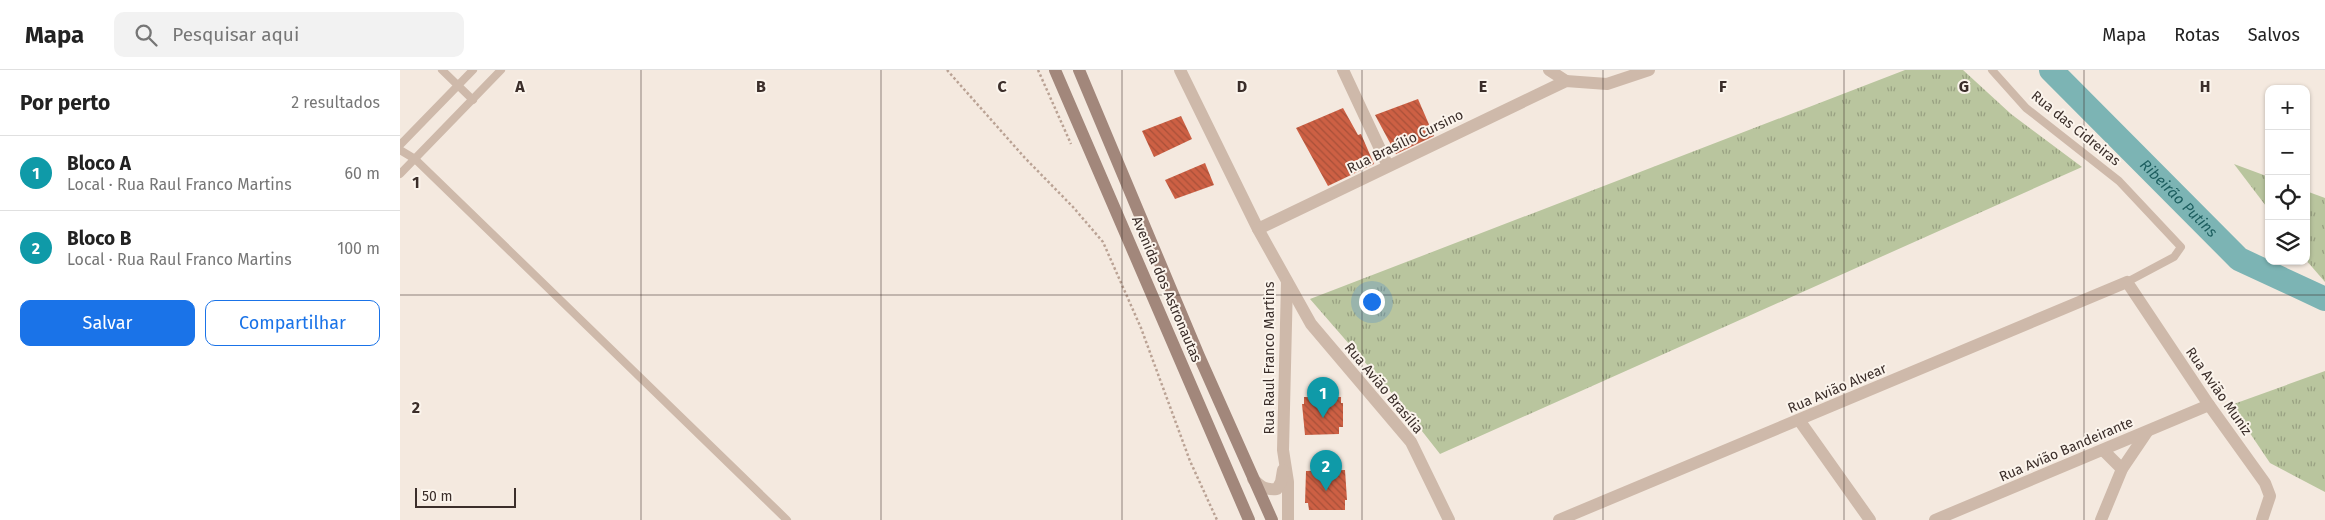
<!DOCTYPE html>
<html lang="pt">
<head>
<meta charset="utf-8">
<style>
  :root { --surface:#fff; --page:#f2f2f2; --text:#222; --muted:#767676; --line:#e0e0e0; --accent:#1a73e8 }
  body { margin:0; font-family:"Fira Sans",sans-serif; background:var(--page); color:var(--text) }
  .controls { position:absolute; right:15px; top:15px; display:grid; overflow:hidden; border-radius:10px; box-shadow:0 1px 4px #0004 }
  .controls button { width:45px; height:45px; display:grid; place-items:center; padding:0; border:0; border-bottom:1px solid var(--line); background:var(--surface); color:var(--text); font:25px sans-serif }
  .scale { position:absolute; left:15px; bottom:12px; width:101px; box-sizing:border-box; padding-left:5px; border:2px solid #3b2e2a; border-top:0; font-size:14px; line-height:18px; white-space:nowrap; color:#3b2e2a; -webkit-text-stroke:4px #fbf4ec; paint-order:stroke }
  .you { position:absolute; left:971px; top:231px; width:18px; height:18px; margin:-12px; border:4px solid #fff; border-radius:50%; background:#1a73e8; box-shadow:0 0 0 8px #1a73e833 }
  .badge { display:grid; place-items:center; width:32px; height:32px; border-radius:50%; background:var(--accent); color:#fff; font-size:16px; font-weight:700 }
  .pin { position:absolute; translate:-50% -41px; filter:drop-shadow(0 1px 2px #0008) }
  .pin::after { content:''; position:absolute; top:26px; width:18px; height:15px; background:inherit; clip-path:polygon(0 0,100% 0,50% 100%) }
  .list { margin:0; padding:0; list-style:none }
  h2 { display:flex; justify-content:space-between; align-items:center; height:65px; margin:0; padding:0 20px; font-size:21px }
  h2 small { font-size:16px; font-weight:400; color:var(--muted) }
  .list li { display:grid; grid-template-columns:32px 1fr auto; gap:15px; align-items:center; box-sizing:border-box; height:75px; padding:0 20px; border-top:1px solid var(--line) }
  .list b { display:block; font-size:19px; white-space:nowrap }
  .list p { margin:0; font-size:16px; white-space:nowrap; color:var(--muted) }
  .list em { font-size:16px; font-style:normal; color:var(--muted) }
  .actions { display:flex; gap:10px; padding:15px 20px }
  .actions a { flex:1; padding:11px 0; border:1px solid var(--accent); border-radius:10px; text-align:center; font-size:18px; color:var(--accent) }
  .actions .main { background:var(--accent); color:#fff }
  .icon { flex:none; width:28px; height:28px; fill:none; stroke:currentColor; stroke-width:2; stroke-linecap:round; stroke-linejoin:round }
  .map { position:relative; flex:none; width:1925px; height:450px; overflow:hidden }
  header { display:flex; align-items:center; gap:30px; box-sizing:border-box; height:70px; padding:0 25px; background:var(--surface); border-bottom:1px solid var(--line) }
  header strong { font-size:24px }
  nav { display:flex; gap:28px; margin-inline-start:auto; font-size:18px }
  .search { width:350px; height:45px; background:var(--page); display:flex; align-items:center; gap:12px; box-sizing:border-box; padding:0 18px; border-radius:10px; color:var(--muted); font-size:19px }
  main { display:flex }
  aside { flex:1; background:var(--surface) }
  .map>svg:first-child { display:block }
  .grass { fill:url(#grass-tufts) }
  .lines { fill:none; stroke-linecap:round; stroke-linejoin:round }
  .river { stroke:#7cb4b4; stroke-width:24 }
  .building { fill:url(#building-back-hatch) }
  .path { stroke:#baa294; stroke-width:2.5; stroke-dasharray:2.5 2.5; stroke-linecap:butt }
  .service { stroke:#ceb9aa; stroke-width:8 }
  .minor { stroke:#ceb9aa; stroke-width:12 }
  .secondary { stroke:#a2877b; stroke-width:12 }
  .grid { fill:none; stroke:#3b2e2a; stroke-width:1; stroke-opacity:0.55 }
  .labels { text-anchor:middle; stroke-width:4; stroke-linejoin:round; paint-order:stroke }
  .street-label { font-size:14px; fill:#3b2e2a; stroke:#fbf4ec }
  .water-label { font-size:15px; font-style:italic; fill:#1c5e5f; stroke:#fbf4ec }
  .grid-label { font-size:16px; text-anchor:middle; font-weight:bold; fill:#3b2e2a; stroke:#fbf4ec; stroke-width:4; stroke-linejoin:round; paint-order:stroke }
</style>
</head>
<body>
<header>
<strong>Mapa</strong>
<div class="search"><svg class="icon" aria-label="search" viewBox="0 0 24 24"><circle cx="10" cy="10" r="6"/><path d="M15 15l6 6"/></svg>Pesquisar aqui</div>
<nav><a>Mapa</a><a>Rotas</a><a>Salvos</a></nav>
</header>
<main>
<aside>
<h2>Por perto<small>2 resultados</small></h2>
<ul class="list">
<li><span class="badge" style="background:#0f9aa8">1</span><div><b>Bloco A</b><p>Local · Rua Raul Franco Martins</p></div><em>60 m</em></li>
<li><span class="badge" style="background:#0f9aa8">2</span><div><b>Bloco B</b><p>Local · Rua Raul Franco Martins</p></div><em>100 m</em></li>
</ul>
<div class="actions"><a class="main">Salvar</a><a>Compartilhar</a></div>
</aside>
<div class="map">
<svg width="1925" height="450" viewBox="0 0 1925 450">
  <defs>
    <pattern id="grass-tufts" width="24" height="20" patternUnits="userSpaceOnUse" patternTransform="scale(1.25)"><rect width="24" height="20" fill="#b9c59e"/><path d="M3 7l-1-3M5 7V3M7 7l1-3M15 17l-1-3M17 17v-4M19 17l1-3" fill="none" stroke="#98a081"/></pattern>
    <pattern id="building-back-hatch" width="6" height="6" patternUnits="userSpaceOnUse" patternTransform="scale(1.25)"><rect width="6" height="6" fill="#cd6044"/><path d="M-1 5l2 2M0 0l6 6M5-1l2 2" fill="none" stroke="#a85039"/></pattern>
  </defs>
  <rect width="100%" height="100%" fill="#f4e9df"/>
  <g class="grass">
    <path d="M1505 0H1563L1611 44 1682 97 1040 384 996 328 910 229Z"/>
    <path d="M1834 94 1869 107V140Z"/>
    <path d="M1906 121 1925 128V212L1906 190Z"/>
    <path d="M1925 301V422L1870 393 1831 335Z"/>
  </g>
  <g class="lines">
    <path class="river" id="s1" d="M1651 0 1839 189 1925 229"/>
  </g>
  <g class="building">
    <path d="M1018 29 1034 66 996 84 975 45Z"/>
    <path d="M943 38 958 65 961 64 974 94 928 116 896 58Z"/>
    <path d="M781 46 792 69 754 87 742 61Z"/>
    <path d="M805 93 814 115 775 129 765 110Z"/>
    <path d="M904 327H941V333H943V357H939V364L905 365 902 334H904Z"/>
    <path d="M945 400 947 430H945V440H909L908 433H905L906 401Z"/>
  </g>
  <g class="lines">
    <g class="path">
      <path d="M547 0 625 88 673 137 703 172 741 258 790 391 817 450"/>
      <path d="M638 0 671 74"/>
    </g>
    <g class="service">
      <path d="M42 0 73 30"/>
      <path d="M1592 0 1626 38 1719 111 1781 177 1774 187 1727 212"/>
      <path d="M0 75 73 0"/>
      <path d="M0 80 15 89 387 450"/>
      <path d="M0 104 101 0"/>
    </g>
    <g class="minor">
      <path d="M780 0 858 159 911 254 1011 372 1049 450"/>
      <path d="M943 0 988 96"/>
      <path d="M1149 0 1166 11"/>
      <path d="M858 159 1166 11 1207 14 1249 0"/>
      <path d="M887 212 883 380 888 412V450"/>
      <path d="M1399 350 1470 450"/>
      <path d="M1703 380 1722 399"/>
      <path d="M853 409C861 417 865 420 877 419L881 412 883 400"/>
      <path d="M1159 450 1727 212 1809 335 1865 413 1870 426 1862 450"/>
      <path d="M1535 450 1809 335"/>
      <path d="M1701 450 1722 399 1747 362"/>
    </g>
    <g class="secondary">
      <path d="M655 0 849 450"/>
      <path d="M679 0 799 286 872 450"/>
    </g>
  </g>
  <path class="grid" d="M241 0V450M481 0V450M722 0V450M962 0V450M1203 0V450M1444 0V450M1684 0V450M0 225H1925"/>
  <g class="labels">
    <g class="street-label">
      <text transform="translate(1676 58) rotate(39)" y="5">Rua das Cidreiras</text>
      <text transform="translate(1005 71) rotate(-26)" y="5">Rua Brasílio Cursino</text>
      <text transform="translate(767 219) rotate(67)" y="5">Avenida dos Astronautas</text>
      <text transform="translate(869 288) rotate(-90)" y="5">Rua Raul Franco Martins</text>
      <text transform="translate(984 318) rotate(50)" y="5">Rua Avião Brasília</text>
      <text transform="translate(1437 318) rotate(-23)" y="5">Rua Avião Alvear</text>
      <text transform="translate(1819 321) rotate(55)" y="5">Rua Avião Muniz</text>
      <text transform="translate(1666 379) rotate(-23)" y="5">Rua Avião Bandeirante</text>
    </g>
    <g class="water-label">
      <text dy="5" stroke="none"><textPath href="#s1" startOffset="181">Ribeirão Putins</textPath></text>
    </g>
  </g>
  <g class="grid-label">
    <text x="120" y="22">A</text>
    <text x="361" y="22">B</text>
    <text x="602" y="22">C</text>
    <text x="842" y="22">D</text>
    <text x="1083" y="22">E</text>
    <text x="1323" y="22">F</text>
    <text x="1564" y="22">G</text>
    <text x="1805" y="22">H</text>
    <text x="16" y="118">1</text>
    <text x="16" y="343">2</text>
  </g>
</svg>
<div class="controls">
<button>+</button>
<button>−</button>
<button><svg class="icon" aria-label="locate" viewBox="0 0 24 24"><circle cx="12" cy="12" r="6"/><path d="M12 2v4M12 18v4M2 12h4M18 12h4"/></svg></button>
<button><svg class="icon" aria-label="layers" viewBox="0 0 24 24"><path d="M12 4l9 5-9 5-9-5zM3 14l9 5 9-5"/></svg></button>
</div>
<div class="scale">50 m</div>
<div class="you"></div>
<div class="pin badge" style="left:923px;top:348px;background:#0f9aa8">1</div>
<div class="pin badge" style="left:926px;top:421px;background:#0f9aa8">2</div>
</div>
</main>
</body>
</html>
